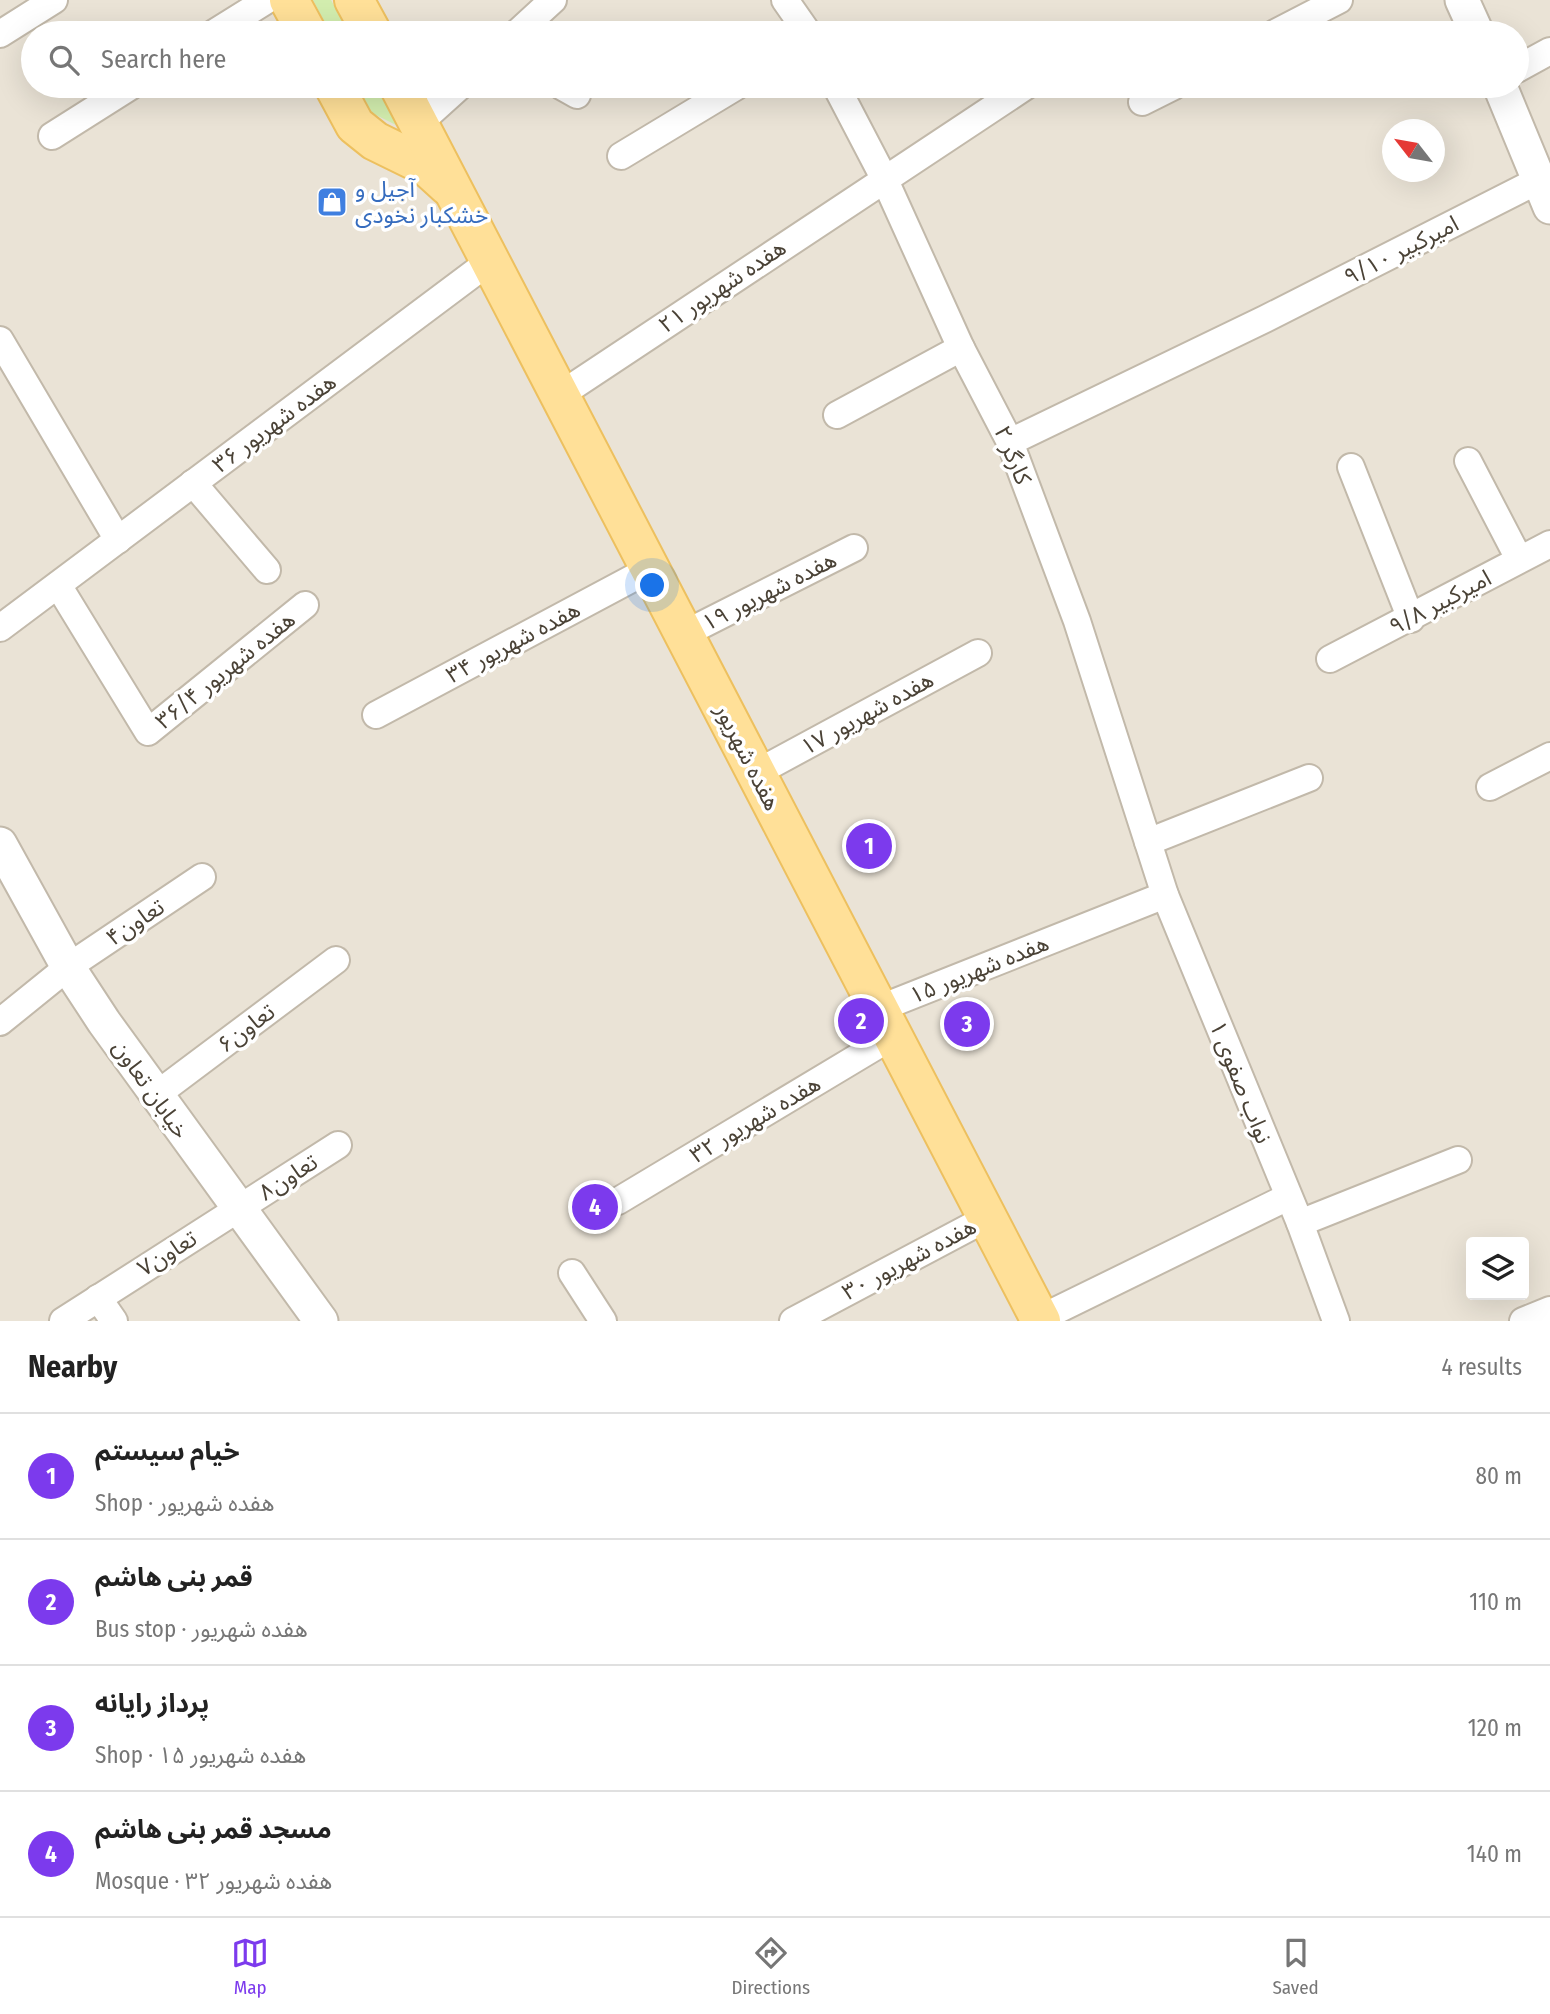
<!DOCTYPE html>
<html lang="en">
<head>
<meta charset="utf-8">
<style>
  :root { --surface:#fff; --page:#f2f2f2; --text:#222; --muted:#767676; --line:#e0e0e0; --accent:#7c3aed }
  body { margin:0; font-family:"Fira Sans Condensed","Noto Sans Arabic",sans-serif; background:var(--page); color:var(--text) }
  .controls { position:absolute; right:21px; bottom:21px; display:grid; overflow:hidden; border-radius:7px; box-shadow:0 7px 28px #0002 }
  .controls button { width:63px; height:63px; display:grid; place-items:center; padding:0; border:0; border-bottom:2px solid var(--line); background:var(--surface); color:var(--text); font:35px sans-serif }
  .compass { position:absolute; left:1382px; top:119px; width:63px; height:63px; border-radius:50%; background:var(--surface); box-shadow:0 7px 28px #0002; rotate:301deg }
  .you { position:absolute; left:653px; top:586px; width:24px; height:24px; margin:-18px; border:5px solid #fff; border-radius:50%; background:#1a73e8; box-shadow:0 0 0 10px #1a73e833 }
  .badge { display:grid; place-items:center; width:46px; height:46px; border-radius:50%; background:var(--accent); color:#fff; font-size:23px; font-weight:700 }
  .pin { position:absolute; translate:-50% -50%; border:4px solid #fff; box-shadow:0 2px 7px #0006 }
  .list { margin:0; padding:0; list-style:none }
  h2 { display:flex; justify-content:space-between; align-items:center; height:91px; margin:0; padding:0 28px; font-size:30px }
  h2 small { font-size:23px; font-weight:400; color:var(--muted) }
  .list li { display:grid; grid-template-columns:46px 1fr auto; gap:21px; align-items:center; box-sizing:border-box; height:126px; padding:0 28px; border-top:2px solid var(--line) }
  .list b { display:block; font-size:26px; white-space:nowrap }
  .list p { margin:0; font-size:23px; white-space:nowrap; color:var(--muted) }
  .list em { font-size:23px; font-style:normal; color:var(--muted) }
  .icon { flex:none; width:38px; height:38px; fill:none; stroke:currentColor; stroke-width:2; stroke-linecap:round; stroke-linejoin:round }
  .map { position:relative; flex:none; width:1550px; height:1321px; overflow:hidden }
  .search { position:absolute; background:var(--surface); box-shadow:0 7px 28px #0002; left:21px; right:21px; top:21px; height:77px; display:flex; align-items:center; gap:18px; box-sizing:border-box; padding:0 24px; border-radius:38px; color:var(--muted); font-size:26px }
  .sheet { height:595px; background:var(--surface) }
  nav { display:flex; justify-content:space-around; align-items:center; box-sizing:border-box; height:98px; border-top:2px solid var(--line); background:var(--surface); font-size:19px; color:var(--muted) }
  nav a { display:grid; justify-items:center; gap:4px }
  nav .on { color:var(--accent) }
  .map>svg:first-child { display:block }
  .residential { fill:#eae3d6; fill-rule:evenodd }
  .green { fill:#d2edae }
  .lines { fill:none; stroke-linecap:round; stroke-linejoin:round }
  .minor-casing { stroke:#c2b9aa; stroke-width:30 }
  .tertiary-casing { stroke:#c2b9aa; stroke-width:37 }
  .primary-casing { stroke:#edc05f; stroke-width:42 }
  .minor { stroke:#fff; stroke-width:26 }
  .tertiary { stroke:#fff; stroke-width:33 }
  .primary { stroke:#ffe098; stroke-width:38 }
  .labels { text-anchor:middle; stroke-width:7; stroke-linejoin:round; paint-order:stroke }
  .shop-label { font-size:23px; fill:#366cbe; stroke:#fff; text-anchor:start }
  .street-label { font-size:23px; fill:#4a4236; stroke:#fff }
</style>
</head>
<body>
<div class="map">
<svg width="1550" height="1321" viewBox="0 0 1550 1321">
  <rect width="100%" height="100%" fill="#f5f1e9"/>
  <path class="residential" d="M0 0H1550V1321H0ZM33 33H1517V86H33ZM1392 130H1434V172H1392ZM1471 1242H1524V1295H1471Z"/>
  <g class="green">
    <path d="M313 0H331L349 33H330Z"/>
    <path d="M358 86H376L398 126 372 113Z"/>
  </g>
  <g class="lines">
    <g class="minor-casing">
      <g id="minor">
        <path d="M785 0 808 33"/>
        <path d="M214 33 267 0"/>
        <path d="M517 33 553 0"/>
        <path d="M1275 33 1339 0"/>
        <path d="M0 34 54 0"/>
        <path d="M1517 69 1550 51"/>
        <path d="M561 86 577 95"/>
        <path d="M836 86 884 178 961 348 1010 442 1077 621 1165 895 1300 1223 1336 1321"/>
        <path d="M1142 102 1174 86"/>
        <path d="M419 123 460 86"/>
        <path d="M52 136 131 86"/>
        <path d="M621 156 737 86"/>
        <path d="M0 340 118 540"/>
        <path d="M560 395 1026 86"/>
        <path d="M837 415 961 348"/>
        <path d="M1010 442 1265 319 1537 181"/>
        <path d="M1468 461 1519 559"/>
        <path d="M1351 467 1411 619"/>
        <path d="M193 483 267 570"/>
        <path d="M58 585 148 732 305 605"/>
        <path d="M0 628 490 261"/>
        <path d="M684 634 854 548"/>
        <path d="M1330 659 1550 544"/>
        <path d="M376 715 650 569"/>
        <path d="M756 773 978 653"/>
        <path d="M1490 787 1550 756"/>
        <path d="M1148 842 1309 778"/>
        <path d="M878 1009 1165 895"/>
        <path d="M0 1022 68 967 202 877"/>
        <path d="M156 1095 336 960"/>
        <path d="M618 1201 893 1036"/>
        <path d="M1300 1223 1458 1160"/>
        <path d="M572 1273 603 1321"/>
        <path d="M98 1298 114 1321"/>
        <path d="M1039 1319 1288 1197"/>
        <path d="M63 1321 338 1145"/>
        <path d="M793 1321 987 1218"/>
        <path d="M1523 1321 1550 1310"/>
      </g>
    </g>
    <g class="tertiary-casing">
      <g id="tertiary">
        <path d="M1462 0 1477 33"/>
        <path d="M1500 86 1550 207"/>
        <path d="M0 844 68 967 104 1022 321 1321"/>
      </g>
    </g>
    <g class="primary-casing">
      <g id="primary">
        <path d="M289 0 307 33"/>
        <path d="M354 0 372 33"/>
        <path d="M334 86 355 125 375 141 426 166 448 186"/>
        <path d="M399 86 1041 1321"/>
      </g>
    </g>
    <use href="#minor" class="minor"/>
    <use href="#tertiary" class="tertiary"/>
    <use href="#primary" class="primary"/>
  </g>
  <defs>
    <g id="shop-square" transform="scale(1.575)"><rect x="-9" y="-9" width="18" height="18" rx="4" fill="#3f7fe0" stroke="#fff"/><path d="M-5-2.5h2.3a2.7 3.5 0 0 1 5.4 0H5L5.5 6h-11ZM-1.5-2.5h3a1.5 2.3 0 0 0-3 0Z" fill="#fff"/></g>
  </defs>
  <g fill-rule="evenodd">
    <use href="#shop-square" x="332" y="202"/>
  </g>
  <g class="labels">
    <g class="shop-label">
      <text x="355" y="197">آجیل و<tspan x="355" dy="26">خشکبار نخودی</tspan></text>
    </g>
    <g class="street-label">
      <text transform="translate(1401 250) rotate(-27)" y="8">امیرکبیر ۹/۱۰</text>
      <text transform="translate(722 286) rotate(-34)" y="8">هفده شهریور ۲۱</text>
      <text transform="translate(274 423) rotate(-37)" y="8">هفده شهریور ۳۶</text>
      <text transform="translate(1013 455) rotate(67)" y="8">کارگر ۲</text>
      <text transform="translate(769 591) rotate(-27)" y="8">هفده شهریور ۱۹</text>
      <text transform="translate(1440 602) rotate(-28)" y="8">امیرکبیر ۹/۸</text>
      <text transform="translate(513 642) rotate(-28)" y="8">هفده شهریور ۳۴</text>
      <text transform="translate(225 670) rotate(-39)" y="8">هفده شهریور ۳۶/۴</text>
      <text transform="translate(867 713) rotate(-29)" y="8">هفده شهریور ۱۷</text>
      <text transform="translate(748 757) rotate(63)" y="8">هفده شهریور</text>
      <text transform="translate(135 922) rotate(-34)" y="8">تعاون۴</text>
      <text transform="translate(979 969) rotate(-22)" y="8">هفده شهریور ۱۵</text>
      <text transform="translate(246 1028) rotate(-37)" y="8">تعاون۶</text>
      <text transform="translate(1241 1082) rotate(68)" y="8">نواب صفوی ۱</text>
      <text transform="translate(151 1089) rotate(55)" y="8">خیابان تعاون</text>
      <text transform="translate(755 1119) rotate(-31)" y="8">هفده شهریور ۳۲</text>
      <text transform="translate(288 1177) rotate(-33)" y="8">تعاون۸</text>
      <text transform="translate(167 1253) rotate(-32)" y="8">تعاون۷</text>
      <text transform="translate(909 1259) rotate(-28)" y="8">هفده شهریور ۳۰</text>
    </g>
  </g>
</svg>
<div class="controls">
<button><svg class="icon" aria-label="layers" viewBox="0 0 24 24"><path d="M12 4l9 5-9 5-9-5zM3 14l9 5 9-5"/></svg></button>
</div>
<svg class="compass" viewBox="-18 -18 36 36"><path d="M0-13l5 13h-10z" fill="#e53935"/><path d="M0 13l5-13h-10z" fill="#767676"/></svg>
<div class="you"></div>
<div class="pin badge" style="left:869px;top:846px">1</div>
<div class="pin badge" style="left:861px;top:1021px">2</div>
<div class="pin badge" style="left:967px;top:1024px">3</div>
<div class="pin badge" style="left:595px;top:1207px">4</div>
<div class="search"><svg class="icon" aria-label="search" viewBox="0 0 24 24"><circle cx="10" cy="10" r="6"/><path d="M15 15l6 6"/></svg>Search here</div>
</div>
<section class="sheet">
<h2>Nearby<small>4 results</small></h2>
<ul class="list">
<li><span class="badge">1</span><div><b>خیام سیستم</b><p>Shop · هفده شهریور</p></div><em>80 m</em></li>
<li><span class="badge">2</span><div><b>قمر بنی هاشم</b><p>Bus stop · هفده شهریور</p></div><em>110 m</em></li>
<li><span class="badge">3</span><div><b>پرداز رایانه</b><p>Shop · هفده شهریور ۱۵</p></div><em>120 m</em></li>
<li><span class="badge">4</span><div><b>مسجد قمر بنی هاشم</b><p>Mosque · هفده شهریور ۳۲</p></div><em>140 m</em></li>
</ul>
</section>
<nav>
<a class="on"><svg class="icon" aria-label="map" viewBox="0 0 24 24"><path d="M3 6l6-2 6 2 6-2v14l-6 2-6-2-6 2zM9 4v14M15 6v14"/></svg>Map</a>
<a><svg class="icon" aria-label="directions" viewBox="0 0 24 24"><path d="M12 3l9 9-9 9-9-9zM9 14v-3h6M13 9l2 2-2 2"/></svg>Directions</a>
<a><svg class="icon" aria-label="saved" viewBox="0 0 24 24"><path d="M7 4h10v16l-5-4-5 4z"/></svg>Saved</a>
</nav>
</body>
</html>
